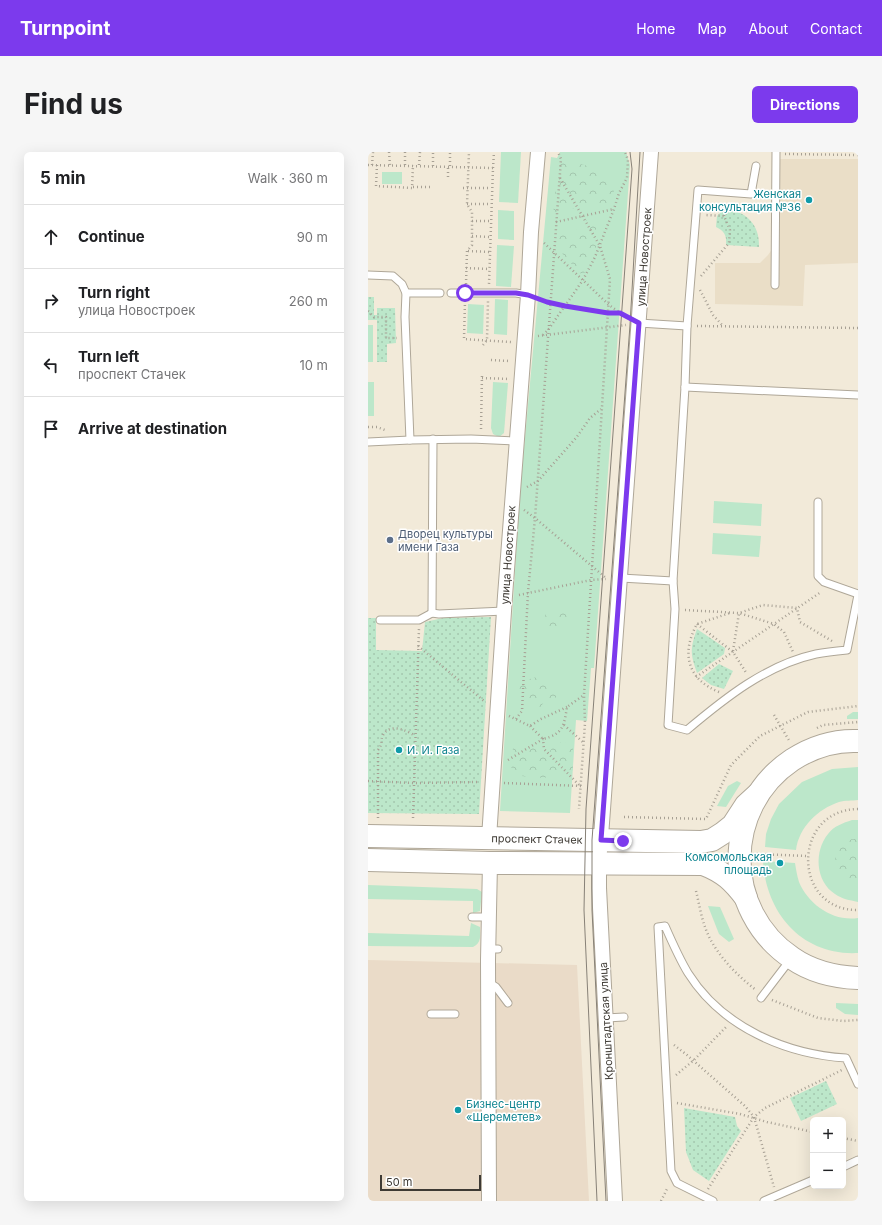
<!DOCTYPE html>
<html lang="en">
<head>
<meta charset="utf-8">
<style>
  :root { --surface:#fff; --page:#f6f6f6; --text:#202124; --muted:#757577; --line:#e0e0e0; --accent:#7c3aed }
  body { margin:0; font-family:Inter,sans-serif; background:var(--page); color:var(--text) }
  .controls { position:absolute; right:12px; bottom:12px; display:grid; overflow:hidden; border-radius:6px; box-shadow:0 4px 16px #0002 }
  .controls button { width:36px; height:36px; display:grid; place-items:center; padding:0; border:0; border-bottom:1px solid var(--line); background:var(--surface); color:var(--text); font:20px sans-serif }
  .scale { position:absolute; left:12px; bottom:10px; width:101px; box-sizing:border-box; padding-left:4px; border:2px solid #3e3a34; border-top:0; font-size:11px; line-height:14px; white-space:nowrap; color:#3e3a34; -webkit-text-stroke:3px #fff; paint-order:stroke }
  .stop { position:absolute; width:12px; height:12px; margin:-9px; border:3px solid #7c3aed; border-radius:50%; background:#fff }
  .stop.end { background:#7c3aed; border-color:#fff; box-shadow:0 1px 4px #0008 }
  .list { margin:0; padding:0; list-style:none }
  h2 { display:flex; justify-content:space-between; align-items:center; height:52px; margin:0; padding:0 16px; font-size:17px }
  h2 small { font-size:13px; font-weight:400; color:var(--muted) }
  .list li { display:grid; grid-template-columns:26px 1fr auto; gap:12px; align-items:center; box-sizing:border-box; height:64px; padding:0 16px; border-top:1px solid var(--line) }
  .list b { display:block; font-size:15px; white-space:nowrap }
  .list p { margin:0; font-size:13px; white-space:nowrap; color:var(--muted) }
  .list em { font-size:13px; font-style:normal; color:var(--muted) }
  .icon { flex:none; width:22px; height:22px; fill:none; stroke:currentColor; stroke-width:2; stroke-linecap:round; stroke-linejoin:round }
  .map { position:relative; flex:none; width:490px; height:1049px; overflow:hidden; border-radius:6px }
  header { display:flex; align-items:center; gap:24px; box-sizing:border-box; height:56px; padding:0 20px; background:var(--accent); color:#fff }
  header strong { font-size:19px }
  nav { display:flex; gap:22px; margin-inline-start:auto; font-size:14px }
  .intro { display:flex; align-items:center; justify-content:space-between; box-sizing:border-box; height:96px; padding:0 24px }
  h1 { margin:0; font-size:28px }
  .button { padding:10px 18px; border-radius:6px; background:var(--accent); color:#fff; font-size:14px; font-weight:700 }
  main { display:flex; gap:24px; padding:0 24px }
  aside { flex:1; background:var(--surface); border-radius:6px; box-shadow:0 4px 16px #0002 }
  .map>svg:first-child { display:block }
  .built { fill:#eadec7 }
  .industrial { fill:#eadbc8 }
  .green { fill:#bce7ca }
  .forest { fill:url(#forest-crowns) }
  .park { fill:url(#park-dots) }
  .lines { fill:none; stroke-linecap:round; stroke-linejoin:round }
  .lane-casing { stroke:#afa798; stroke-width:9 }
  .street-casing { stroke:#afa798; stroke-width:16 }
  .primary-casing { stroke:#afa798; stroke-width:24 }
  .path { stroke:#a7a094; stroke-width:2.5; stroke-dasharray:1 3; stroke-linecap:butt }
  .lane { stroke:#fff; stroke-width:7 }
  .street { stroke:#fff; stroke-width:14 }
  .primary { stroke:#fff; stroke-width:22 }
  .tram { stroke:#878177; stroke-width:1 }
  .route { stroke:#7c3aed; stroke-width:5 }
  .culture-dot { fill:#0f9aa8; stroke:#fff; stroke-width:1.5 }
  .service-dot { fill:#5c6f8a; stroke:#fff; stroke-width:1.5 }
  .labels { text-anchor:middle; stroke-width:3; stroke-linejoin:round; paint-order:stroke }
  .culture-label { font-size:11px; fill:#0d838f; stroke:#fff; text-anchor:end }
  .street-label { font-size:11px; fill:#3e3a34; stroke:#fff }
  .service-label { font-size:11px; fill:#4e5e75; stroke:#fff; text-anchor:start }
</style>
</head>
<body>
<header>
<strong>Turnpoint</strong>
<nav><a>Home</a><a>Map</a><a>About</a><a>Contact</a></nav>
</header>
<div class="intro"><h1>Find us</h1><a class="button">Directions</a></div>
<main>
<aside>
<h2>5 min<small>Walk · 360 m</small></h2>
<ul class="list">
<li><svg class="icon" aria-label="ahead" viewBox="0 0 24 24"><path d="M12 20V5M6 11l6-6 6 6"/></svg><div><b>Continue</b></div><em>90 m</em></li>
<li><svg class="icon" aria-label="right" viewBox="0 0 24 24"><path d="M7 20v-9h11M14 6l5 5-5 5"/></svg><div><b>Turn right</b><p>улица Новостроек</p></div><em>260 m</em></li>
<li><svg class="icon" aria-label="left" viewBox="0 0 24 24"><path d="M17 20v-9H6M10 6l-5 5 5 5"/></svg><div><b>Turn left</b><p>проспект Стачек</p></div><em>10 m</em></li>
<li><svg class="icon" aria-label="arrive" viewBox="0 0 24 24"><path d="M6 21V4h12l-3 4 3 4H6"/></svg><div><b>Arrive at destination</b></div></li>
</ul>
</aside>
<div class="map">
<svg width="490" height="1049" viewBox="0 0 490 1049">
  <defs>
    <pattern id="forest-crowns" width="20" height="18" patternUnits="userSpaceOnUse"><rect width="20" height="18" fill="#bce7ca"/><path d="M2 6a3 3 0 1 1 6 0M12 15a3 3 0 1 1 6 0" fill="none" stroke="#a3c7ae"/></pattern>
    <pattern id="park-dots" width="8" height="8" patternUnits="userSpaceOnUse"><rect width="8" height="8" fill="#bce7ca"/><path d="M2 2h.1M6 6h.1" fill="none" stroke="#a3c7ae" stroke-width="1.8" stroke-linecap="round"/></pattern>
  </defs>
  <rect width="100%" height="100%" fill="#f2ead9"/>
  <path class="built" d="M404 7H490V111L437 113 435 154 347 152V111H392L400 103 405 96Z"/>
  <path class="industrial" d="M0 808 209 813 221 1049H0Z"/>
  <g class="green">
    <path d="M133 0H153L150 51 131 50Z"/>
    <path d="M192 0H258L262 13 226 516H223L219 569 208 568 202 661 132 659 152 339 183 5 189 6Z"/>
    <rect x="14" y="20" width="20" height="12"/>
    <path d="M130 58 146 59V88L130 87Z"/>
    <path d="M129 93 146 94 143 135 128 134Z"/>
    <path d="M127 147 140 148 139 183 126 182Z"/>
    <path d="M100 152 116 153 115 182 99 181Z"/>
    <rect x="0" y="173" width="5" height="37"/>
    <rect x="0" y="230" width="6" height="34"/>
    <path d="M125 230 140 231 136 281 131 285 125 282 123 276Z"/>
    <path d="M346 349 394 352 393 374 345 371Z"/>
    <path d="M345 381 393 384 391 405 344 402Z"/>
    <path d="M485 560H490V567H479V564Z"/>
    <path d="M490 615V648C484 649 477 648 471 650 450 657 431 675 428 698L397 695 398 682 403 667 411 652 434 630 464 617Z"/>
    <path d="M369 629 373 631 358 655 349 654 360 634Z"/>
    <path d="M484 668H490V750C481 748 474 747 467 742 447 729 446 699 460 682 466 674 475 671 484 668Z"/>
    <path d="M395 709 427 711C428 717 429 724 431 730 440 752 465 770 490 766V801C435 804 398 762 395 709Z"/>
    <path d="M0 733 109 737 114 740 112 759 105 761V749L0 747Z"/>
    <path d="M340 754 352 755 366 787 361 790 351 782Z"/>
    <path d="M103 771 112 775C112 783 114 791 105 795L0 794V781L101 784Z"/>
    <path d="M468 851 490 852V863L477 862 468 856Z"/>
  </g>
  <g class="forest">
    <path d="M201 9 235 18 246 39 240 59 225 55 211 58 200 55 185 63 190 13Z"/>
    <path d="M219 67 229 75 224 86 229 93 215 124 189 96 187 86 194 79C208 80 211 79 219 67Z"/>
    <path d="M190 457 201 463 199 478H179L176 471 178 459Z"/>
    <path d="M172 524 181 529 190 538 187 548 179 546 171 557H164L154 547 151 535 162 527Z"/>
    <path d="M166 589 174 599 181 600 188 592 195 590 205 594V618C189 629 161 626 143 622L145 595Z"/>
    <path d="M484 687H490V732C462 728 459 698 484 687Z"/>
  </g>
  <g class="park">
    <path d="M356 57C378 59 392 72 391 95L358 93C359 83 356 79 348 75L349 64Z"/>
    <path d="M0 145H6V163H9V156H27L28 191 19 192V210H9V168H0Z"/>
    <path d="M123 465 111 662 0 661V466H8V498L54 499 57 470 75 466Z"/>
    <path d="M329 477 357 496 356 502 329 521C322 501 322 497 329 477Z"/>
    <path d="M351 512 365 519 356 537 343 533 334 526Z"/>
    <path d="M458 929 469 952 433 969 422 946Z"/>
    <path d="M316 956 367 965 369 974 373 979 341 1029 325 1018 318 1000Z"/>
  </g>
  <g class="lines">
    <g class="lane-casing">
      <g id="lane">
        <path d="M388 14 383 42 330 38 319 174 317 235 305 429 307 457 300 573 319 578C357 546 398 513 448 502 458 500 468 499 479 498L490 443"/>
        <path d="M0 123 25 124 34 132 38 141 37 165 42 288 103 287 148 289"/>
        <path d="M407 133 408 0"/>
        <path d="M38 141H72"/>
        <path d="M83 141H148L160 143"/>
        <path d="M271 171 319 174"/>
        <path d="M317 235 490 243"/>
        <path d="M0 290 42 288"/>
        <path d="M450 350V424L456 430 490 442"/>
        <path d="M253 426 305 429"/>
        <path d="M64 461 65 287"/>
        <path d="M12 468H51L64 461 71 462 136 459"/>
        <path d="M104 765H121"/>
        <path d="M120 797H130"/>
        <path d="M120 830 128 835 140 851"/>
        <path d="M393 846 422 808"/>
        <path d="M63 862H87"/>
        <path d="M238 866 256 865"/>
        <path d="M475 1015 490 1008"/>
        <path d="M345 1049 309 1031 303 1019 290 775 297 774C304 790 311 806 320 821 354 875 417 902 478 906L490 932"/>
        <path d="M396 1049 445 1028"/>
      </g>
    </g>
    <g class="street-casing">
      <g id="street">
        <path d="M121 686 137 444 160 143 163 80 170 0"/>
        <path d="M121 1049 120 808 122 711"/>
        <path d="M247 1049 231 736V712L283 0"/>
      </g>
    </g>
    <g class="primary-casing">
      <g id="primary">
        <path d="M490 589C467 588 444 595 424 608 354 655 354 759 424 806 444 820 466 825 490 826"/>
        <path d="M0 684 333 690 344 688 355 681 365 673 378 653 390 642"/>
        <path d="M0 708 122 711 335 712C356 720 365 729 378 746"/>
      </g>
    </g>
    <g class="path">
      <path d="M21 0 22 13"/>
      <path d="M417 2 490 3"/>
      <path d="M0 13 125 16 121 132"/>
      <path d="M4 13 5 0"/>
      <path d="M9 13 8 34 44 36 45 13"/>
      <path d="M37 13V0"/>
      <path d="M51 13 52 0"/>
      <path d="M65 14V0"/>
      <path d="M82 14V0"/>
      <path d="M125 16 126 0"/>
      <path d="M80 25V14"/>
      <path d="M192 26 232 94 242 127 216 543 217 571 211 657"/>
      <path d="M45 35H64"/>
      <path d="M95 36H123"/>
      <path d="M99 52H123"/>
      <path d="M356 64 357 49"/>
      <path d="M104 69H123"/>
      <path d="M188 70 246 57"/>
      <path d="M104 84 122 85"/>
      <path d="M176 91 241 153 258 165"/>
      <path d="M100 99 122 100"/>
      <path d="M98 116 121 117"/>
      <path d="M333 124 361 91 362 78 356 64 337 63"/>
      <path d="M98 132 99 99 104 93V60L99 52 101 0"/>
      <path d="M332 138 345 163 355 174"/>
      <path d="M172 148 197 154 240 161H252"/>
      <path d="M97 149 96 187 143 190"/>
      <path d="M0 159 6 165H18V186H29"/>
      <path d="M329 174 490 176"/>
      <path d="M175 183 180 178 215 128 227 105 246 57 251 41 259 26 260 8 257 0"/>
      <path d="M170 184 258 173"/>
      <path d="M115 193 119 188 120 149"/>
      <path d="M123 208 142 209"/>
      <path d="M114 226 142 227"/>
      <path d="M0 275H9L17 278"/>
      <path d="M113 277 114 222"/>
      <path d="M159 335 170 329 208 286 222 266 233 257"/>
      <path d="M156 358 167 366 238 426"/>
      <path d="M151 443 223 428 238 427"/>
      <path d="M317 458 371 461 395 453 429 456 432 470 464 489"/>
      <path d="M329 472 365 500 379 522"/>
      <path d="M50 494 116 549"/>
      <path d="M365 499 371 461 406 472 416 480 425 500"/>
      <path d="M328 525 453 440"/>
      <path d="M351 540C319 527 313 501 329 472L362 461"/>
      <path d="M406 563 422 590"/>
      <path d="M141 564 162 574 173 567 199 555"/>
      <path d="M148 567 154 559 160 440 167 366 193 7 190 0"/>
      <path d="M196 573 216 591"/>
      <path d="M162 574 175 587C195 582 196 574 199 555L216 543"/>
      <path d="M449 576 455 573 490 570"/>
      <path d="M140 608 175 587 176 597 212 634"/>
      <path d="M0 629 45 631 111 630"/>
      <path d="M136 631 213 634"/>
      <path d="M490 657C423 658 424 759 490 758"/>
      <path d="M256 665 338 667 363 613 392 584 440 560 490 554"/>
      <path d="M10 666V598C15 592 12 589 15 583 22 571 39 578 47 584"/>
      <path d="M45 666 51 476"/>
      <path d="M389 702 439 704"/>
      <path d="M328 739C331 751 333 764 337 775 345 799 368 823 388 838"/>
      <path d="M404 848 450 866 475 869 490 868"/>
      <path d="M306 893 319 903 377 954 386 965 406 1035"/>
      <path d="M308 923 326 908 359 874"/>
      <path d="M309 951 372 962 399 970 445 980"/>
      <path d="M475 986 490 989"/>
      <path d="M340 1037 386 965 397 956 474 918"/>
      <path d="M293 1049 300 1035"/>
    </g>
    <use href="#lane" class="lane"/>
    <use href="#street" class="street"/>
    <use href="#primary" class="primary"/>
    <g class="tram">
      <path d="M229 1049 216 758 218 657 264 17 262 0"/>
      <path d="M238 1049 224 758V688L262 173 272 0"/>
    </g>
  </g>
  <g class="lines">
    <path class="route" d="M97 141H148L160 143 179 150 197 154 240 161H252L271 171 233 688 255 689"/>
  </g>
  <g class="culture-dot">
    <circle cx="441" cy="48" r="4"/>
    <circle cx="31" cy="598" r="4"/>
    <circle cx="412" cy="711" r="4"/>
    <circle cx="90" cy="958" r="4"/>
  </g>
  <circle class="service-dot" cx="22" cy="388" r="4"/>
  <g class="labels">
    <g class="culture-label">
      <text x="433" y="46">Женская<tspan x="433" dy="13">консультация №36</tspan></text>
      <text x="39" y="602" text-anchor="start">И. И. Газа</text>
      <text x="404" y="709">Комсомольская<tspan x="404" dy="13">площадь</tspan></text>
      <text x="98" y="956" text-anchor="start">Бизнес-центр<tspan x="98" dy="13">«Шереметев»</tspan></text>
    </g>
    <g class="street-label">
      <text transform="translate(276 105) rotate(-86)" y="4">улица Новостроек</text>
      <text transform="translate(140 403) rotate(-86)" y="4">улица Новостроек</text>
      <text transform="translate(169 687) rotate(1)" y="4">проспект Стачек</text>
      <text transform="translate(238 869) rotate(-93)" y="4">Кронштадтская улица</text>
    </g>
    <g class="service-label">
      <text x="30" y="386">Дворец культуры<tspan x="30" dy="13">имени Газа</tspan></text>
    </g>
  </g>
</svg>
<div class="controls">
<button>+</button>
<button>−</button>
</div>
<div class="scale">50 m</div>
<div class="stop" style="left:97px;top:141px"></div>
<div class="stop end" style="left:255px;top:689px"></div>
</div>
</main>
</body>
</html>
